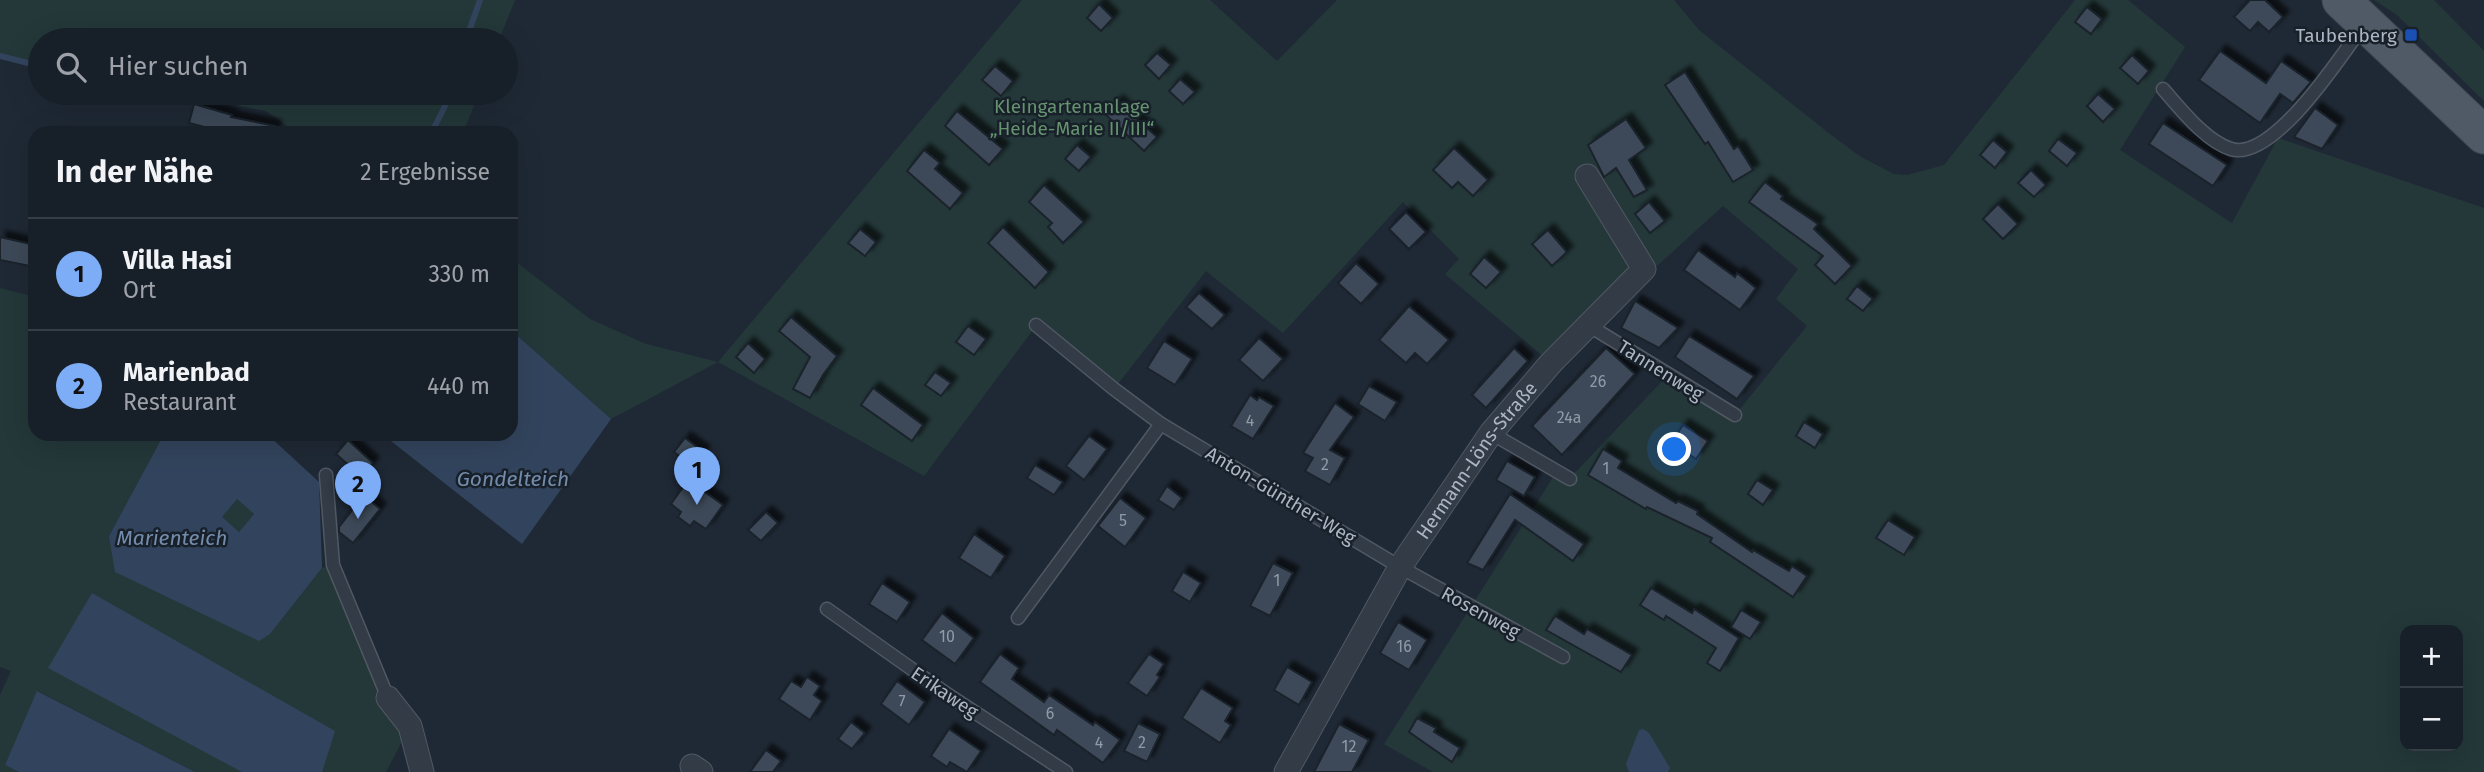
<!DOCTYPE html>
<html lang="de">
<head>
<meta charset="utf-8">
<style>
  :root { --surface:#171f28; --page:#202730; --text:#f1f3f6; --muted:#9ea2a8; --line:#363d45; --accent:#7eadf7 }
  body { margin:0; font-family:"Fira Sans",sans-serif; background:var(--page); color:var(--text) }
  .controls { position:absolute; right:21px; bottom:21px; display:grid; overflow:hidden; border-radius:14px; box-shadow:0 7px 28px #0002 }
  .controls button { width:63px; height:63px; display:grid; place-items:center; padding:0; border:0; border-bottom:2px solid var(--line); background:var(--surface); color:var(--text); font:35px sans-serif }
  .you { position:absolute; left:1675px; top:450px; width:24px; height:24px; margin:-18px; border:5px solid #fff; border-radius:50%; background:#1a73e8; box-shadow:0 0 0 10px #1a73e833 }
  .badge { display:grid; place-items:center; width:46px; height:46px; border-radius:50%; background:var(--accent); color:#111; font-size:23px; font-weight:700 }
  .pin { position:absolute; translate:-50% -58px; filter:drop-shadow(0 2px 4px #0008) }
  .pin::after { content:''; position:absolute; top:37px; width:24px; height:21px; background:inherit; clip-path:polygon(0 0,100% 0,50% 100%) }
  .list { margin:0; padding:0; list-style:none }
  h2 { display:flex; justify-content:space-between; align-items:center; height:91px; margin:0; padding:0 28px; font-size:30px }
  h2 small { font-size:23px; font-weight:400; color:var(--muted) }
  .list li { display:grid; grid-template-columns:46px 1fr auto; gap:21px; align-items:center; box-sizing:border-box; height:112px; padding:0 28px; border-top:2px solid var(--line) }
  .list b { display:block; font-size:26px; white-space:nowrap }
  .list p { margin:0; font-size:23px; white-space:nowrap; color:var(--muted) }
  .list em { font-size:23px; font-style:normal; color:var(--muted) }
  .icon { flex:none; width:38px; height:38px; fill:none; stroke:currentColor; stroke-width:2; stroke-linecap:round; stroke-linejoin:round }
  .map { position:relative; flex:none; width:2484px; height:772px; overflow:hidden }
  .search { position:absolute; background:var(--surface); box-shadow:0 7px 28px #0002; left:28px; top:28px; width:490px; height:77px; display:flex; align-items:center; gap:18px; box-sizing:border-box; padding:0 24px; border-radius:38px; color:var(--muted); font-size:26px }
  .panel { position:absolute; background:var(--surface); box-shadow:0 7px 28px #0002; left:28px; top:126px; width:490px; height:315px; border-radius:21px }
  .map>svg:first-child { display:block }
  .green { fill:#243839; fill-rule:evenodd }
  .water { fill:#32445d; fill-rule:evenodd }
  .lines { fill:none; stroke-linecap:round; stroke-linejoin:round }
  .stream { stroke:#32445d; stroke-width:6 }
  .building { fill:#3d4958; stroke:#1a222c; stroke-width:2; filter:url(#shadow) }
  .service-casing { stroke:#505864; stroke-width:15 }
  .minor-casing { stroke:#505864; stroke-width:25 }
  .primary-casing { stroke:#3c4450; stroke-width:39 }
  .service { stroke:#323b46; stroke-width:12 }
  .minor { stroke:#323b46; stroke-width:23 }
  .primary { stroke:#505a66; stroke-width:37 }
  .transit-dot { fill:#1a4fb4; stroke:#18202a; stroke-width:2.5 }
  .labels { text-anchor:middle; stroke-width:5; stroke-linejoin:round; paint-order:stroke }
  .number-label { font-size:16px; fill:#909aa8 }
  .poi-label { font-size:19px; fill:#acb5c3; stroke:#18202a; text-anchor:end }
  .park-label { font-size:19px; fill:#65936f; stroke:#18202a }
  .street-label { font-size:19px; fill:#acb5c3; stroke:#18202a }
  .water-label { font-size:21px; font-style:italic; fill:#748cac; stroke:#18202a }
</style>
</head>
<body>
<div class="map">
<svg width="2484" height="772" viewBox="0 0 2484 772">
  <defs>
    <filter id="shadow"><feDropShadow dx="6" dy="-6" stdDeviation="2" flood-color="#0009"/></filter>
  </defs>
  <rect width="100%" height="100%" fill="#1f2935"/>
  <g class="green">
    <path d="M0 0H515L499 40H40V66L0 58Z"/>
    <path d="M1022 0H1210L1277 61 1337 0H1674L1699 30 1830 134 1861 157 1894 174 1907 175 1944 165 2075 0H2128L2185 47 2120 150 2232 223 2278 138 2484 208V772H1433L1384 744 1557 471 1570 478 1668 375 1735 415 1807 326 1776 299 1798 269 1723 206 1658 265 1644 269 1551 363 1445 274 1459 259 1403 202 1283 333 1206 271 1114 389 1036 326 924 476 718 362 611 419 511 330V258L590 319 646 344 718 362ZM2405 630H2458V746H2405Z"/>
    <path d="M2374 0H2434L2484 51V101L2397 15Z"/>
    <path d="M174 93H479L463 133H297L266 111Z"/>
    <path d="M0 288 35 297V434H164L109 536 221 622 259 640 270 634 322 568 333 565 388 698 410 726 386 772H195L38 691 5 765 19 772H0V695L11 671 0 667Z"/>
    <path d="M237 499 254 514 239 532 221 517Z"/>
  </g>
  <g class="water">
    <path d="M511 330 611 419 522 544 382 434H511Z"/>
    <path d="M164 434H267L319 482 322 568 270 634 259 641 115 572 109 536ZM237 499 254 514 239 532 222 517Z"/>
    <path d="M92 593 335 731 322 772H242L48 668Z"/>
    <path d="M37 691 195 772H19L5 765Z"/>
    <path d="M1643 729 1649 733 1670 768 1668 772H1629L1626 764 1639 730Z"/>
  </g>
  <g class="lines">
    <g class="stream">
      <path d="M466 40 480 0"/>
      <path d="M0 56 40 66"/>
      <path d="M432 132 445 106 448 93"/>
    </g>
  </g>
  <g class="building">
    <path d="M2250 0H2265L2283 17 2269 32 2258 22 2250 31 2234 17Z"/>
    <path d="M1099 4 1113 18 1101 31 1087 18Z"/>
    <path d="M2087 7 2102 19 2091 34 2075 22Z"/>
    <path d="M2220 51 2266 83 2281 61 2311 82 2293 103 2280 94 2260 123 2199 80Z"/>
    <path d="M1157 53 1171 65 1159 79 1145 65Z"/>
    <path d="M2132 55 2149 71 2138 84 2120 68Z"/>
    <path d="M995 66 1013 81 1001 96 982 80Z"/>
    <path d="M1685 72 1734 149 1738 146 1753 170 1733 182 1708 142 1705 144 1665 85Z"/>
    <path d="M1180 79 1195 92 1183 104 1169 91Z"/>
    <path d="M2098 94 2115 109 2103 122 2087 106Z"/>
    <path d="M1117 101 1157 137 1144 151 1105 114Z"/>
    <path d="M194 104 232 115 231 117 275 126 274 133H211L212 129 189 123Z"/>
    <path d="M2315 108 2338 125 2322 149 2294 137Z"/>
    <path d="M957 111 1003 149 989 165 945 126Z"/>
    <path d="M1626 119 1646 148 1629 160 1647 190 1634 197 1616 168 1604 177 1588 145Z"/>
    <path d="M2163 123 2227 165 2213 186 2149 144Z"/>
    <path d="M2058 139 2077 153 2067 166 2049 151Z"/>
    <path d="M1993 140 2007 152 1995 168 1980 155Z"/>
    <path d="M1077 145 1091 157 1079 171 1065 159Z"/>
    <path d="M1454 148 1488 180 1473 196 1458 182 1452 188 1433 170Z"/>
    <path d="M924 150 940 163 935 169 963 193 950 209 907 171Z"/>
    <path d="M2031 170 2046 185 2034 197 2018 183Z"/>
    <path d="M1765 182 1783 196 1781 199 1818 224 1814 229 1852 266 1835 284 1815 265 1823 256 1749 202Z"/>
    <path d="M1044 185 1084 222 1063 243 1048 227 1052 223 1029 202Z"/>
    <path d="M1649 202 1665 221 1650 233 1635 214Z"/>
    <path d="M1998 204 2018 224 2003 239 1983 219Z"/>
    <path d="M1406 212 1426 232 1409 249 1389 229Z"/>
    <path d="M1003 227 1049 272 1035 288 988 243Z"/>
    <path d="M860 229 876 242 865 256 848 243Z"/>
    <path d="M1548 230 1567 252 1552 266 1532 244Z"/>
    <path d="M0 237 35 245V267L0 260Z"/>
    <path d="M1698 250 1735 277 1737 273 1756 288 1740 310 1684 270Z"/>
    <path d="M1484 257 1501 272 1486 288 1470 274Z"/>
    <path d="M1356 263 1379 284 1361 304 1338 283Z"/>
    <path d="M1857 286 1873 299 1863 311 1847 299Z"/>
    <path d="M1199 293 1225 315 1212 329 1186 307Z"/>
    <path d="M1635 301 1678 328 1659 348 1621 328Z"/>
    <path d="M1409 306 1449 340 1427 364 1415 353 1406 363 1379 340Z"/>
    <path d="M791 317 837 356 823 375 810 398 793 389 810 357 779 331Z"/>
    <path d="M968 326 986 339 974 355 956 342Z"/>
    <path d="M1689 336 1754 376 1737 399 1675 357Z"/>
    <path d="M1259 338 1283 359 1263 381 1239 360Z"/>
    <path d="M1164 341 1192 359 1175 385 1147 368Z"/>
    <path d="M748 343 765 359 754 373 736 357Z"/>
    <path d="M1514 348 1528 361 1486 408 1472 395Z"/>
    <path d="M1606 348 1635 374 1562 455 1532 426Z"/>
    <path d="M935 372 951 383 941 396 925 385Z"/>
    <path d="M1369 386 1397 402 1385 421 1358 404Z"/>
    <path d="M873 388 923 425 912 441 861 405Z"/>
    <path d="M1250 395 1257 400 1259 397 1274 406 1253 439 1231 426Z"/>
    <path d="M1335 403 1354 417 1330 450 1345 458 1330 485 1305 471 1313 458 1303 453Z"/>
    <path d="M1804 422 1823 434 1815 448 1796 436Z"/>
    <path d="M1683 425 1708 441 1696 459 1671 443Z"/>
    <path d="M1089 436 1107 449 1084 480 1066 466Z"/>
    <path d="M685 438 704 452 693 466 674 452Z"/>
    <path d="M348 440 373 463 361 476 336 454Z"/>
    <path d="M1603 449 1622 461 1618 468 1676 503 1678 501 1698 511 1697 514 1752 552 1753 550 1789 571 1792 566 1807 576 1793 597 1710 542 1712 538 1647 507 1646 509 1588 475Z"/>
    <path d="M1507 461 1535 477 1524 496 1496 480Z"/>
    <path d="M1035 465 1063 482 1054 495 1027 478Z"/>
    <path d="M353 470 367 482 351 501 336 489Z"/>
    <path d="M688 480 723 505 706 529 694 521 690 526 678 517 681 512 671 504Z"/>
    <path d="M1757 480 1773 490 1763 505 1748 494Z"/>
    <path d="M1167 486 1182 498 1174 510 1158 500Z"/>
    <path d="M1510 494 1584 544 1573 561 1515 520 1483 570 1467 563Z"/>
    <path d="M364 495 380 509 353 543 339 532V527Z"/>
    <path d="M1120 498 1146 518 1125 547 1098 526Z"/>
    <path d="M766 512 778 523 761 541 748 530Z"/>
    <path d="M1888 520 1915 537 1904 555 1876 538Z"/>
    <path d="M974 534 1005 556 991 578 959 558Z"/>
    <path d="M1273 563 1293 573 1270 616 1250 606Z"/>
    <path d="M1183 572 1201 583 1190 602 1172 591Z"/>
    <path d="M882 583 910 602 897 622 869 604Z"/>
    <path d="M1651 588 1692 613 1694 609 1739 638 1720 671 1707 663 1716 648 1666 616 1664 620 1640 605Z"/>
    <path d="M1741 610 1761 622 1750 639 1731 627Z"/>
    <path d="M942 613 974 638 955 664 922 640Z"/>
    <path d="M1555 616 1584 634 1587 629 1632 655 1621 672 1546 630Z"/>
    <path d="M1398 622 1427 640 1409 670 1380 653Z"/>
    <path d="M1000 654 1019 668 1012 679 1044 702 1049 695 1093 725 1095 722 1120 740 1103 763 1057 730 1054 735 980 682Z"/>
    <path d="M1149 654 1164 664 1157 675 1160 677 1147 696 1128 683Z"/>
    <path d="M1287 667 1312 682 1299 705 1274 690Z"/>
    <path d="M807 677 820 686 814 695 822 701 810 720 779 699 791 681 801 687Z"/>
    <path d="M897 681 925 702 909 725 881 704Z"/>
    <path d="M1201 688 1233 708 1225 721 1231 725 1220 743 1182 718Z"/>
    <path d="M1417 718 1436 728 1434 732 1460 748 1452 762 1409 732Z"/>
    <path d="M851 722 865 733 852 749 838 739Z"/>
    <path d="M1138 723 1160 734 1147 762 1124 751Z"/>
    <path d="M1339 724 1369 740 1352 772H1314Z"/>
    <path d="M949 729 981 751 967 772 950 762 947 767 931 756Z"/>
    <path d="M766 750 781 761 773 772H750Z"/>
  </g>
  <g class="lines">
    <g class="service-casing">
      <g id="service">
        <path d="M2163 89C2180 108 2205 141 2231 149 2273 162 2341 56 2363 26"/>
        <path d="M1036 325 1114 389 1161 424 1400 567 1563 657"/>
        <path d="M1588 325 1735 415"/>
        <path d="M1491 433 1570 479"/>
        <path d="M326 475 333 565 388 698"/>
        <path d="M827 609 947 694 1066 772"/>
        <path d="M1018 618 1161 424"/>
      </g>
    </g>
    <g class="minor-casing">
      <g id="minor">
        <path d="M388 698 410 726 422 772"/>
        <path d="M692 766 701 772"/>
        <path id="s1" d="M1286 772 1400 567 1491 433 1551 363 1644 269 1587 176"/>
      </g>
    </g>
    <g class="primary-casing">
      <path id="primary" d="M2341 0 2484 135"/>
    </g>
    <use href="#service" class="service"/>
    <use href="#minor" class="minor"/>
    <use href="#primary" class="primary"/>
  </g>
  <rect class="transit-dot" x="2404" y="28" width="14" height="14" rx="3.5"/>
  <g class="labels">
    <g class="number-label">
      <text x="1598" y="387">26</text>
      <text x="1569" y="423">24a</text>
      <text x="1250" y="426">4</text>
      <text x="1325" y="470">2</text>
      <text x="1606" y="474">1</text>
      <text x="1123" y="526">5</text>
      <text x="1277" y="586">1</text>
      <text x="947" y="642">10</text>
      <text x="1404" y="652">16</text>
      <text x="902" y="707">7</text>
      <text x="1050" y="719">6</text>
      <text x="1099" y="748">4</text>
      <text x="1142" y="748">2</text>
      <text x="1349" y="752">12</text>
    </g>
    <g class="poi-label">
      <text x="2397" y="42">Taubenberg</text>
    </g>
    <g class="park-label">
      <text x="1072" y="113">Kleingartenanlage<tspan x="1072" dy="22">„Heide-Marie II/III“</tspan></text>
    </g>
    <g class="street-label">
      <text transform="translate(1661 370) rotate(32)" y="7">Tannenweg</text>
      <text dy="7" stroke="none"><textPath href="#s1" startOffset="366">Hermann-Löns-Straße</textPath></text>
      <text transform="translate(1281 495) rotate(31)" y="7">Anton-Günther-Weg</text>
      <text transform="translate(1481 612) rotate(29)" y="7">Rosenweg</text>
      <text transform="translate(945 692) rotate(34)" y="7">Erikaweg</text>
    </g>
    <g class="water-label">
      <text x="513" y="486">Gondelteich</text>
      <text x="172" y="545">Marienteich</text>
    </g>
  </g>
</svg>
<div class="controls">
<button>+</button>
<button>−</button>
</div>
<div class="you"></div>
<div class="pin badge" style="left:697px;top:505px">1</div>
<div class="pin badge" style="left:358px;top:519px">2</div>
<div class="search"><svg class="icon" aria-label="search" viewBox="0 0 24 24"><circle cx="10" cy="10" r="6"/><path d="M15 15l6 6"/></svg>Hier suchen</div>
<section class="panel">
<h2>In der Nähe<small>2 Ergebnisse</small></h2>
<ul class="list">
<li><span class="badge">1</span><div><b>Villa Hasi</b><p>Ort</p></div><em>330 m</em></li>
<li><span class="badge">2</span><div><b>Marienbad</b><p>Restaurant</p></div><em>440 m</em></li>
</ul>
</section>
</div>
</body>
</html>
